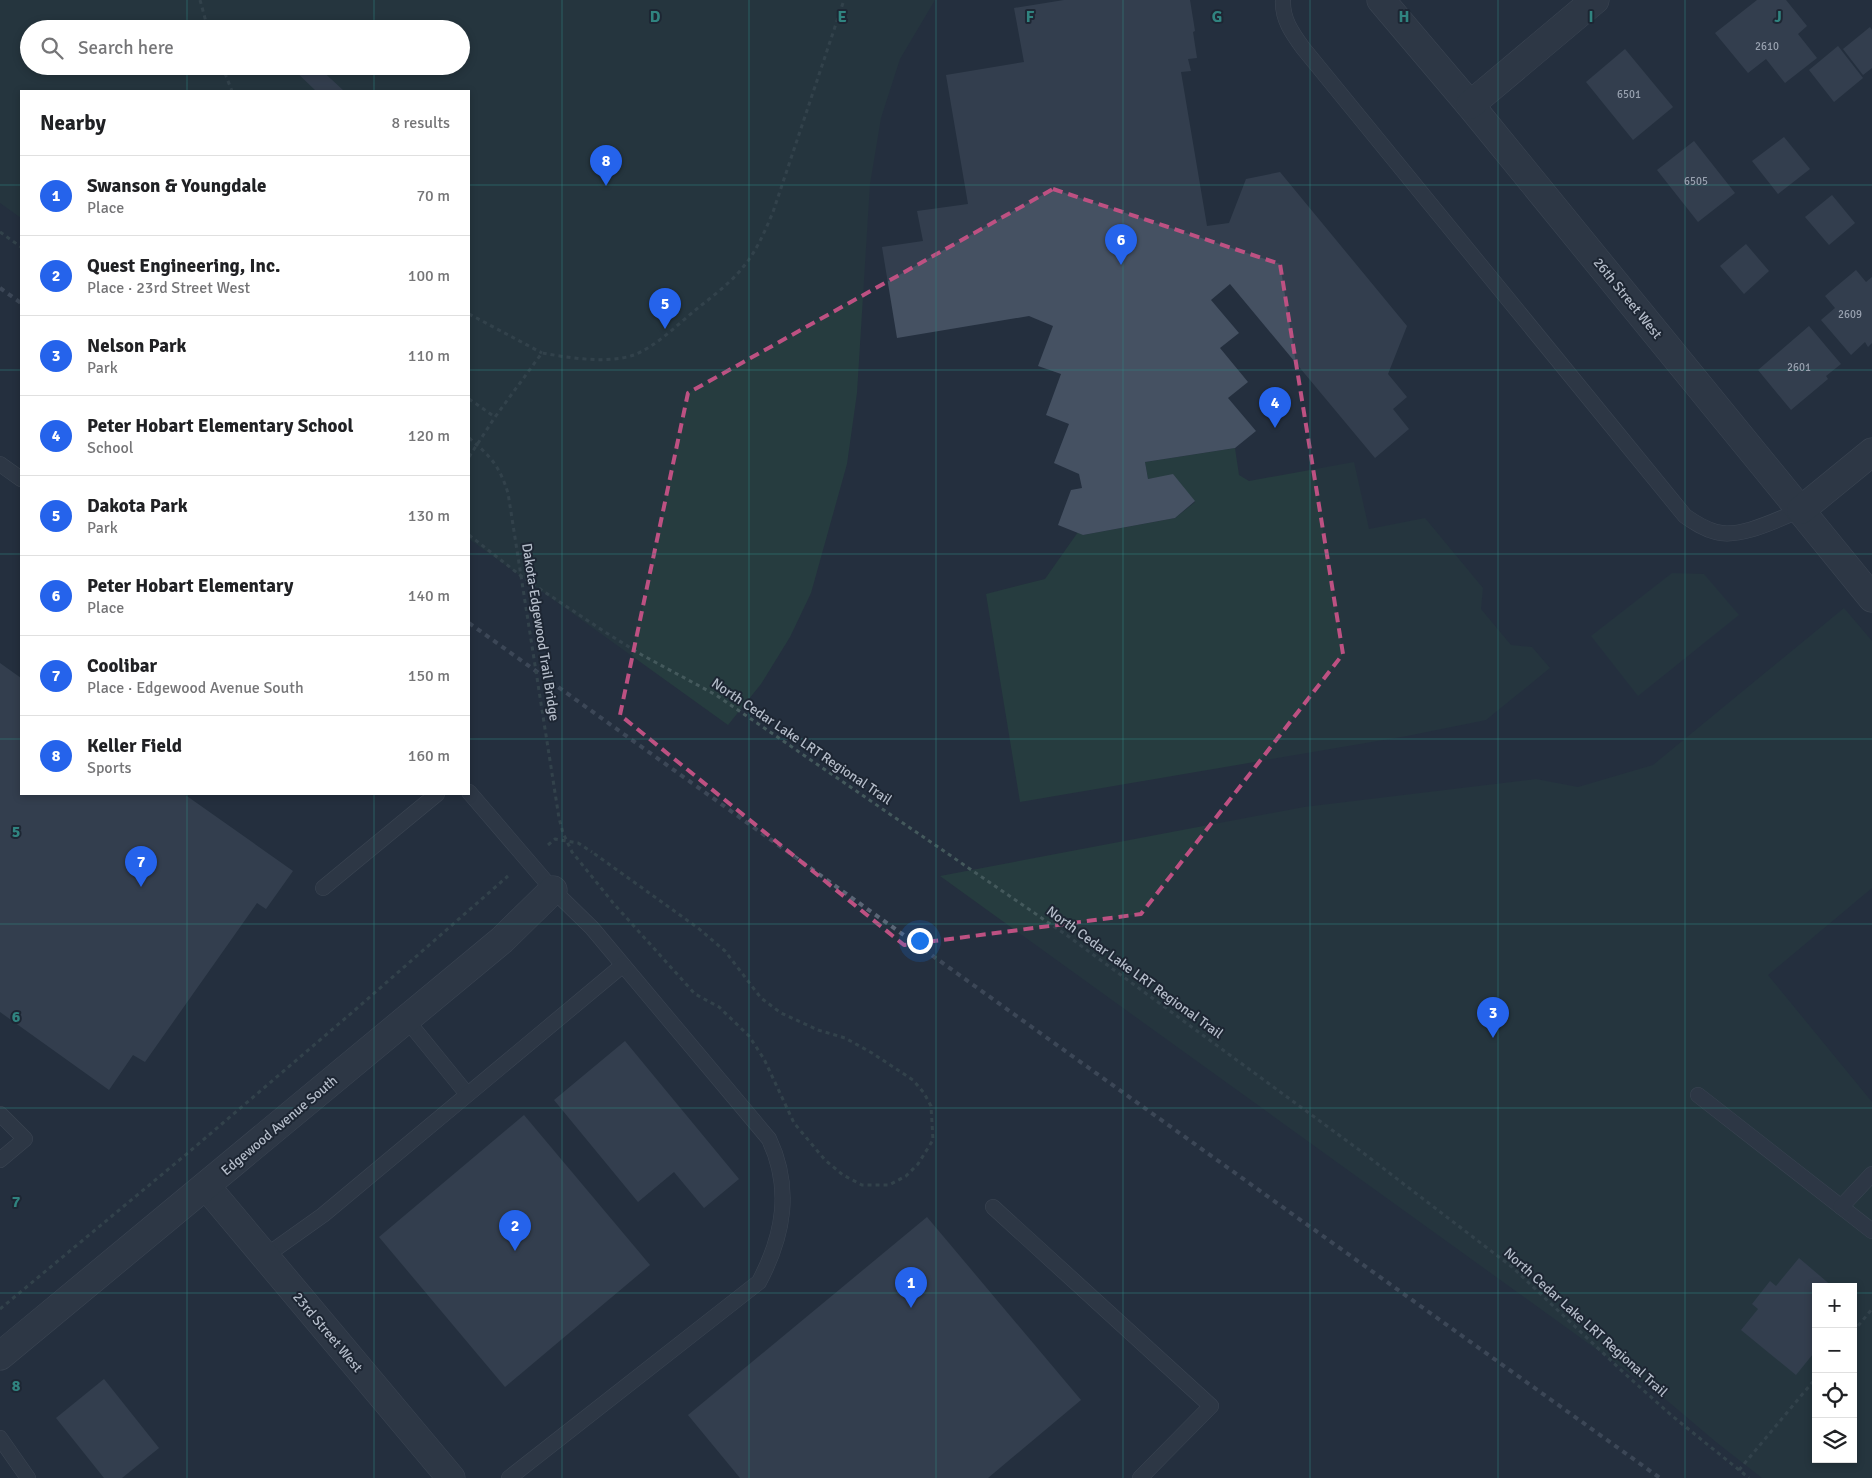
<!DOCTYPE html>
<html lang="en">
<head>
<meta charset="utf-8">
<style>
  :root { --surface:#fff; --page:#f2f2f2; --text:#202124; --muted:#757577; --line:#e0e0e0; --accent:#2563eb }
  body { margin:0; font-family:Signika,sans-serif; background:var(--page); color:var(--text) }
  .controls { position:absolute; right:15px; bottom:15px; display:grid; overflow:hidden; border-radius:0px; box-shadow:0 2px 8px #0003 }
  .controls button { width:45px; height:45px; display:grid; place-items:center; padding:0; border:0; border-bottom:1px solid var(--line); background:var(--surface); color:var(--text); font:25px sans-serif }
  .you { position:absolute; left:919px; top:940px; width:18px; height:18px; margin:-12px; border:4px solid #fff; border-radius:50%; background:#1a73e8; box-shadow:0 0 0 8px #1a73e833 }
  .badge { display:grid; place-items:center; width:32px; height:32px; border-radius:50%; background:var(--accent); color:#fff; font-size:16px; font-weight:700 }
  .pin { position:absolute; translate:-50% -41px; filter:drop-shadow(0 1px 2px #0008) }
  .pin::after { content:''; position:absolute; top:26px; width:18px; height:15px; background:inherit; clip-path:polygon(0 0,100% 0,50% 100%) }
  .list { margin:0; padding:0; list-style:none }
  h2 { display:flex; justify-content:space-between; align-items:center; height:65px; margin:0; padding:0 20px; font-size:21px }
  h2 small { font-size:16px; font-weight:400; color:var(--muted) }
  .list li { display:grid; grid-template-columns:32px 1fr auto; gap:15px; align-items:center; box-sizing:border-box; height:80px; padding:0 20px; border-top:1px solid var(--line) }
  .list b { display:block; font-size:19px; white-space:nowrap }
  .list p { margin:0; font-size:16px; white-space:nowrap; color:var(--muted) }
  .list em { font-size:16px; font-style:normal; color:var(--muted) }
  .icon { flex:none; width:28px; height:28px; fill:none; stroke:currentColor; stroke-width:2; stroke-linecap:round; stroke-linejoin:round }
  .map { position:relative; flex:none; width:1872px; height:1478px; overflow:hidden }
  .search { position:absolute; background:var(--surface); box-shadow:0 2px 8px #0003; left:20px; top:20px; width:450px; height:55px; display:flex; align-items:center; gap:12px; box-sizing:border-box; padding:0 18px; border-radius:28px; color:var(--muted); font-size:19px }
  .panel { position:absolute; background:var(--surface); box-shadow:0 2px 8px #0003; left:20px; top:90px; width:450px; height:705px; border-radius:0px }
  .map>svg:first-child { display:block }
  .green { fill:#263c3f; fill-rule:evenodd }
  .building { fill:#455162 }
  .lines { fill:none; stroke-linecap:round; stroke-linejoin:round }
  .service-casing { stroke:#565f6c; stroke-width:16 }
  .minor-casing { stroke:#565f6c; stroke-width:29 }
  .path { stroke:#44595c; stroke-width:3; stroke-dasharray:4 4; stroke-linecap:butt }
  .service { stroke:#38414e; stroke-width:15 }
  .minor { stroke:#38414e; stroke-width:28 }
  .rail { stroke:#5a6575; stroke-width:4; stroke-dasharray:5 5; stroke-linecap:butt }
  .path-bridge { stroke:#44595c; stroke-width:3; stroke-dasharray:4 4; stroke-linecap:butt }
  .marked { fill:none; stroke:#bd5182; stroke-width:4; stroke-dasharray:10 6; stroke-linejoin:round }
  .grid { fill:none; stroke:#308480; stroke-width:1; stroke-opacity:0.55 }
  .labels { text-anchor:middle; stroke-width:4; stroke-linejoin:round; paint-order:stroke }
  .number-label { font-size:11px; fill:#98a1af }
  .street-label { font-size:14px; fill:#b4bcc9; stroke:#1d2633 }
  .grid-label { font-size:16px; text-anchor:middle; font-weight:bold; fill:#308480; stroke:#1d2633; stroke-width:4; stroke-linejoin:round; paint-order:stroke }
</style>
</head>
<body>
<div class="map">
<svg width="1872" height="1478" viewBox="0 0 1872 1478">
  <rect width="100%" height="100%" fill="#242f3e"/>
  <g class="green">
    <path d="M0 0H935L900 59 881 118 870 184 857 393 847 464 811 593 790 637 761 684 728 725 469 539V91H21V218L0 203ZM29 29H461V66H29Z"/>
    <path d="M1235 448 1239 475 1249 481 1354 462 1369 529 1425 518 1483 588 1481 609 1511 645 1532 647 1550 668 1486 720 1407 736 1020 802 986 594 1045 579 1078 532 1083 535 1175 518 1195 502 1173 475 1148 479 1145 462Z"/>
    <path d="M1672 573 1704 574 1739 615 1638 696 1591 636Z"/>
    <path d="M1844 608 1872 641V888L1768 975 1872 1102V1478H1762L1716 1442 1664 1398 940 876 1304 807 1536 779 1578 787 1653 765ZM1816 1287H1853V1459H1816Z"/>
  </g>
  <g class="building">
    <path d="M1064 0H1190L1195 31 1193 32 1197 58 1188 59 1191 71 1181 72 1207 226 1229 223 1246 179 1280 172 1407 326 1388 374 1407 397 1393 409 1409 429 1375 458 1230 284 1211 300 1239 333 1220 348 1248 382 1228 398 1256 431 1235 448 1145 462 1148 479 1173 474 1195 501 1175 518 1083 535 1058 525 1071 490 1082 488 1079 474 1054 463 1069 424 1046 415 1061 374 1038 366 1053 326 1029 316 897 338 882 247 923 241 917 211 968 204 946 75 1024 62 1014 8Z"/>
    <path d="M1757 0H1786L1807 26 1798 34 1817 58 1785 83 1766 59 1748 73 1715 33Z"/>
    <path d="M1870 27 1872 30V68L1863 75 1843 49Z"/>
    <path d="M1838 46 1863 78 1834 102 1809 70Z"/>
    <path d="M1625 49 1673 107 1633 140 1586 82Z"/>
    <path d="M290 66H317L344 91H316Z"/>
    <path d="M1784 137 1810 169 1778 194 1752 161Z"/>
    <path d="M1694 141 1735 193 1698 222 1657 170Z"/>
    <path d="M1832 195 1855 223 1829 245 1805 217Z"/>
    <path d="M1746 244 1769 271 1744 294 1720 266Z"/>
    <path d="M1856 270 1866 282 1872 277V343L1868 347 1865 342 1851 355 1821 320 1835 308 1825 296Z"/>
    <path d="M1809 326 1841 364 1826 376 1828 379 1791 410 1758 370Z"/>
    <path d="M0 663 21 678V794H184L293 871 266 909 257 903 145 1062 133 1055 109 1090 0 1012Z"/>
    <path d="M625 1041 739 1179 704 1208 674 1172 638 1202 554 1100Z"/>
    <path d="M524 1115 650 1265 505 1387 379 1237Z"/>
    <path d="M927 1217 1081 1400 988 1478H740L688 1415Z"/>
    <path d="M1799 1258 1833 1287H1816V1356L1813 1354 1796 1375 1741 1330 1758 1309 1752 1304 1770 1281 1776 1286Z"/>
    <path d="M104 1379 159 1448 122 1478H104L56 1418Z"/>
  </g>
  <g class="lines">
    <g class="service-casing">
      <g id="service">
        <path d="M1283 0C1282 19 1292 33 1303 48L1685 516C1695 523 1704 529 1716 532 1740 539 1778 519 1801 510"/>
        <path d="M0 464 21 479"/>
        <path d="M469 792 553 890 592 928 769 1139C792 1188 784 1235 759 1282L509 1478"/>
        <path d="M323 888 437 794"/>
        <path d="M406 1019 467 1094"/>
        <path d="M1698 1095 1872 1231"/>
        <path d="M0 1114 25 1139 0 1160"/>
        <path d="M993 1207 1211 1406 1140 1478"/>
        <path d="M1841 1207 1872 1174"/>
        <path d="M264 1257 323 1215 623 965"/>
        <path d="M0 1438 28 1478"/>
      </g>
    </g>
    <g class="minor-casing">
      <g id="minor">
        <path d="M1381 0 1470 105 1872 598"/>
        <path d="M1470 105 1595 0"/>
        <path d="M1801 510 1872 452"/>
        <path d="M206 1186 451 1478"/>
        <path d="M0 1356 502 940 553 890"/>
      </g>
    </g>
    <g class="path">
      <path d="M200 0 208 29"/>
      <path d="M222 66 232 91"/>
      <path d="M0 232 21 247"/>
      <path d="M469 314 542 353"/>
      <path d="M469 399 495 417"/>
      <path d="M469 457 495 417 542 353C570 358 607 364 634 355 656 346 674 328 693 312 710 298 730 284 744 266 757 250 765 231 773 212L844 0"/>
      <path d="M469 535 525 579 605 632 642 655 716 695 1065 934 1362 1152 1512 1267 1623 1372 1671 1415 1749 1478"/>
      <path d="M548 845 555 839 578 843 592 852"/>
      <path d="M0 1309 189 1152 355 1010 508 876"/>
      <path d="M1853 1332 1872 1309"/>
      <path d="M1739 1470 1816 1378"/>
    </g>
    <use href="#service" class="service"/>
    <use href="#minor" class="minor"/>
    <g class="rail">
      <path d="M0 288 21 303"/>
      <path d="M469 623 1660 1478"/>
    </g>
    <path class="path-bridge" d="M469 438C491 457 499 465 508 493L559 818 563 833 572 852 614 904 695 994 719 1007 749 1036 764 1059 794 1123 825 1160 843 1175 862 1185H889L906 1176 918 1164 933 1140 931 1106 924 1093 913 1080 872 1053 845 1038 818 1030 781 1013 761 998 725 951 698 928 592 852"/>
  </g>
  <path d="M0 0H1872V1478H0ZM1053 189 1280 264 1343 654 1141 914 904 945 620 715 688 393Z" fill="#242f3e" fill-opacity=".55" fill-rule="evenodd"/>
  <path class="marked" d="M1053 189 1280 264 1343 654 1141 914 904 945 620 715 688 393Z"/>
  <path class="grid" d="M187 0V29M374 0V29M562 0V1478M749 0V1478M936 0V1478M1123 0V1478M1310 0V1478M1498 0V1478M1685 0V1478M187 66V91M374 66V91M0 185H21M469 185H1872M0 370H21M469 370H1872M0 554H21M469 554H1872M0 739H21M469 739H1872M187 794V1478M374 794V1478M0 924H1872M0 1108H1872M0 1293H1816M1853 1293H1872"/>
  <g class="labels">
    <g class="number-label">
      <text x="1767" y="50">2610</text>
      <text x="1629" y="98">6501</text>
      <text x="1696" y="185">6505</text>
      <text x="1850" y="318">2609</text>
      <text x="1799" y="371">2601</text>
    </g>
    <g class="street-label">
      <text transform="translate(1628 298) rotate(51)" y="5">26th Street West</text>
      <text transform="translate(541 632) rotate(81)" y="5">Dakota-Edgewood Trail Bridge</text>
      <text transform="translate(802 741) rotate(34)" y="5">North Cedar Lake LRT Regional Trail</text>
      <text transform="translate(1135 972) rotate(36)" y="5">North Cedar Lake LRT Regional Trail</text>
      <text transform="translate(279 1125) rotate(-40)" y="5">Edgewood Avenue South</text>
      <text transform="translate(1586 1322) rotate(42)" y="5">North Cedar Lake LRT Regional Trail</text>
      <text transform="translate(328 1332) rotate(50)" y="5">23rd Street West</text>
    </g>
  </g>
  <g class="grid-label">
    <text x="655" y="22">D</text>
    <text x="842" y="22">E</text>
    <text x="1030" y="22">F</text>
    <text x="1217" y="22">G</text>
    <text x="1404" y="22">H</text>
    <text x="1591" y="22">I</text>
    <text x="1778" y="22">J</text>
    <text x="16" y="837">5</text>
    <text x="16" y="1022">6</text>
    <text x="16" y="1207">7</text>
    <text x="16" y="1391">8</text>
  </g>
</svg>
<div class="controls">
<button>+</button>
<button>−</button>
<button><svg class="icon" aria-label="locate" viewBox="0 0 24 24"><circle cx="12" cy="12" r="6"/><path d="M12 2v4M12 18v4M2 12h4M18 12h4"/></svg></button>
<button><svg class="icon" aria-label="layers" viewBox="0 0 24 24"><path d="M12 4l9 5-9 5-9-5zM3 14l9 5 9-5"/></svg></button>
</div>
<div class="you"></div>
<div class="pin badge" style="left:911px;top:1308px">1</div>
<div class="pin badge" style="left:515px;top:1251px">2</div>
<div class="pin badge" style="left:1493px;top:1038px">3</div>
<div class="pin badge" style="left:1275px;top:428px">4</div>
<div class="pin badge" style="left:665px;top:329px">5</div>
<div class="pin badge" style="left:1121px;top:265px">6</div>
<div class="pin badge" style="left:141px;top:887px">7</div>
<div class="pin badge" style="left:606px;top:186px">8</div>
<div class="search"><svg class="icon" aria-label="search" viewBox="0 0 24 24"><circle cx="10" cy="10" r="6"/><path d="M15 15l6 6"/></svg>Search here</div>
<section class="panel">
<h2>Nearby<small>8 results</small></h2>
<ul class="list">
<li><span class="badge">1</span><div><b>Swanson &amp; Youngdale</b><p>Place</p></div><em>70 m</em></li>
<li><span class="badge">2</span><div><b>Quest Engineering, Inc.</b><p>Place · 23rd Street West</p></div><em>100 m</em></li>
<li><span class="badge">3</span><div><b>Nelson Park</b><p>Park</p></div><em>110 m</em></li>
<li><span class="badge">4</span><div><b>Peter Hobart Elementary School</b><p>School</p></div><em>120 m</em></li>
<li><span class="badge">5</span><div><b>Dakota Park</b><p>Park</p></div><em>130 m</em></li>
<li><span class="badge">6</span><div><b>Peter Hobart Elementary</b><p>Place</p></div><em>140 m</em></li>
<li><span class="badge">7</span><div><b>Coolibar</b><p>Place · Edgewood Avenue South</p></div><em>150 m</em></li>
<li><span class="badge">8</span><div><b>Keller Field</b><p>Sports</p></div><em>160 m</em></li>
</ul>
</section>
</div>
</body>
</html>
